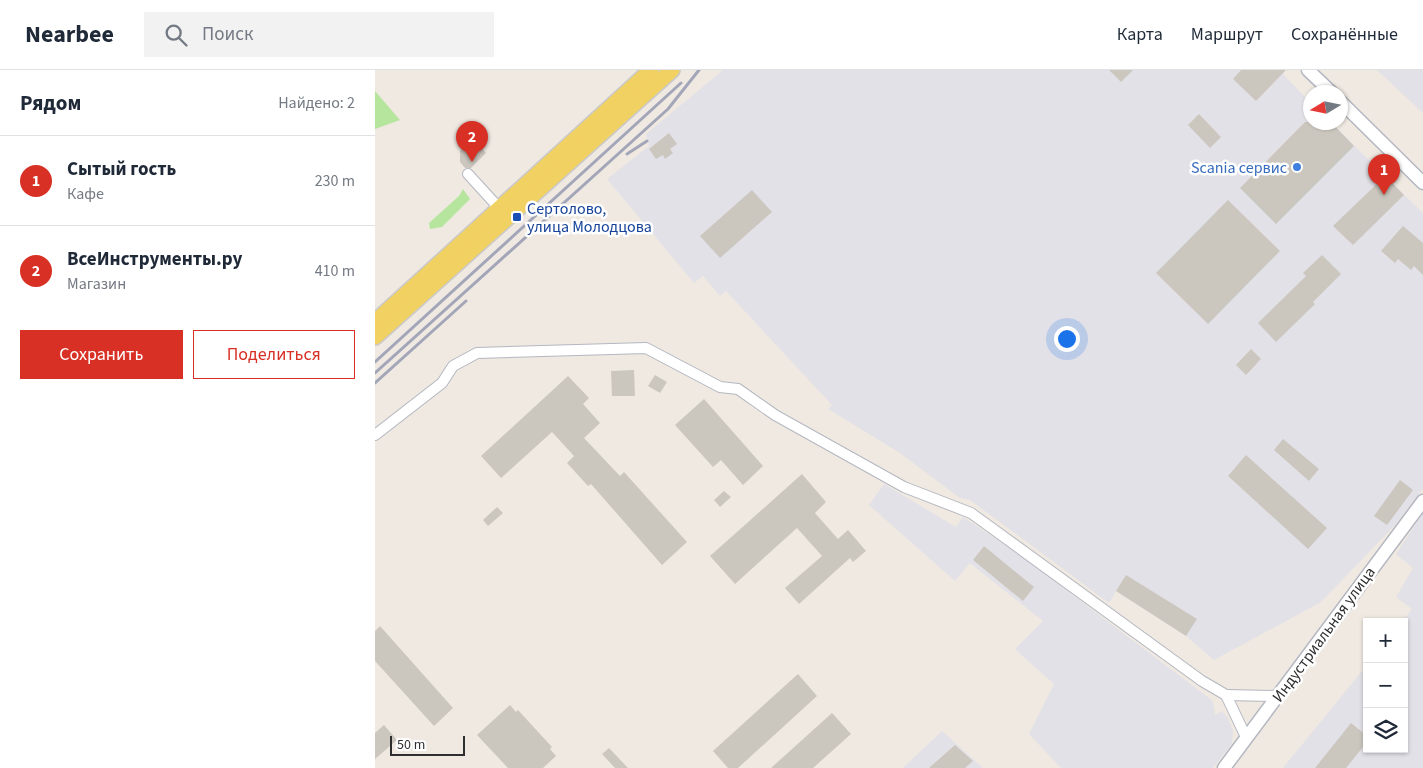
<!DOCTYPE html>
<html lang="ru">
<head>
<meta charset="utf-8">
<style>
  :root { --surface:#fff; --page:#f2f2f3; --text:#1f2937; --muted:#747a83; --line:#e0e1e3; --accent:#d93025 }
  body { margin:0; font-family:"Source Sans 3",sans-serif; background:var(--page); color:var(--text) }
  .controls { position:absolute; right:15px; bottom:15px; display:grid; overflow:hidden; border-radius:0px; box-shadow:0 1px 4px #0004 }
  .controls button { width:45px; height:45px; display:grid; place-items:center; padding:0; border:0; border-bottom:1px solid var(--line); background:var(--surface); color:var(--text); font:25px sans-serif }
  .compass { position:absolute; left:928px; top:15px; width:45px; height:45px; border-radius:50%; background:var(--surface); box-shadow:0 1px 4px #0004; rotate:260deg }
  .scale { position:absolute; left:15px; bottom:12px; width:75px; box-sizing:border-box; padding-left:5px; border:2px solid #2e2e2e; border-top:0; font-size:14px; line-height:18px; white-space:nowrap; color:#2e2e2e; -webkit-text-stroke:4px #fff; paint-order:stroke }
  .you { position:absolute; left:691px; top:268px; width:18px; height:18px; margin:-12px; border:4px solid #fff; border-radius:50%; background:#1a73e8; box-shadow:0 0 0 8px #1a73e833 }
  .badge { display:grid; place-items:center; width:32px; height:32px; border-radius:50%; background:var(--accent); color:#fff; font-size:16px; font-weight:700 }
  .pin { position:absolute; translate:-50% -41px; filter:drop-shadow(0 1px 2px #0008) }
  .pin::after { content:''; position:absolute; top:26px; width:18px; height:15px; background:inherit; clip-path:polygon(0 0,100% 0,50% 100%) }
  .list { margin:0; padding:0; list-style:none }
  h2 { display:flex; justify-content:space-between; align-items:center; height:65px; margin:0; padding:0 20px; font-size:21px }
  h2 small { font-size:16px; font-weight:400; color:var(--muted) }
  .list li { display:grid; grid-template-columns:32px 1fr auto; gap:15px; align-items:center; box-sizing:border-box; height:90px; padding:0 20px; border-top:1px solid var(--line) }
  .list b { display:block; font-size:19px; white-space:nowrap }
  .list p { margin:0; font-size:16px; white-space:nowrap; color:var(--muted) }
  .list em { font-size:16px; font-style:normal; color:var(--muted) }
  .actions { display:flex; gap:10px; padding:15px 20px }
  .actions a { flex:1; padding:11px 0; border:1px solid var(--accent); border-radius:0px; text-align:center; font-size:18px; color:var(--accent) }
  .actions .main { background:var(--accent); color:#fff }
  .icon { flex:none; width:28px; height:28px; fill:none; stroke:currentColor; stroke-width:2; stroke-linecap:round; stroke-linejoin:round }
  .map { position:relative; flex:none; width:1048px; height:698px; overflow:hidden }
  header { display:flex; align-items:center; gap:30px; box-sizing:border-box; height:70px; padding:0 25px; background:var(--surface); border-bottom:1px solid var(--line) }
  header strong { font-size:24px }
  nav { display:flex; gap:28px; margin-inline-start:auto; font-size:18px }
  .search { width:350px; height:45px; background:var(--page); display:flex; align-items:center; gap:12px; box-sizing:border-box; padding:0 18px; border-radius:0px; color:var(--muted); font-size:19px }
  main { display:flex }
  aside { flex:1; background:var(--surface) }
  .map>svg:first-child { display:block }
  .industrial { fill:#e3e1e8 }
  .green { fill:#b6e59e }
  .building { fill:#cbc7bf }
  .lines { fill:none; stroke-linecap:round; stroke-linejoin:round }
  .minor-casing { stroke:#b4b7c1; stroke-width:12 }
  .tertiary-casing { stroke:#b4b7c1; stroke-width:15 }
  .primary-casing { stroke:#c9c9c9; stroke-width:18 }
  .minor { stroke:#fff; stroke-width:10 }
  .tertiary { stroke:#fff; stroke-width:12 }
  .primary { stroke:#f2d163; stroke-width:15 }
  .rail { stroke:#a3a6b8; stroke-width:3 }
  .shop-dot { fill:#3f7fe0; stroke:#fff; stroke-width:2 }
  .transit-dot { fill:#1a4fb4; stroke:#fff; stroke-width:2 }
  .labels { text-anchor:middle; stroke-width:5; stroke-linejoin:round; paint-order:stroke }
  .shop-label { font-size:16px; fill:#366cbe; stroke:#fff; text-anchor:end }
  .transit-label { font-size:16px; fill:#164399; stroke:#fff; text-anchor:start }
  .street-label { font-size:16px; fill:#2e2e2e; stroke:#fff }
</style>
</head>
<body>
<header>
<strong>Nearbee</strong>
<div class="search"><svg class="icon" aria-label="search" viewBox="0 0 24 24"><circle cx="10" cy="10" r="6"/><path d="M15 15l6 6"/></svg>Поиск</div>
<nav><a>Карта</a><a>Маршрут</a><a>Сохранённые</a></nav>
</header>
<main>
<aside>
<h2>Рядом<small>Найдено: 2</small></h2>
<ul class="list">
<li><span class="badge">1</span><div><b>Сытый гость</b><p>Кафе</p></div><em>230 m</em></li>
<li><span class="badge">2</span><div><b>ВсеИнструменты.ру</b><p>Магазин</p></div><em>410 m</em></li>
</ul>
<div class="actions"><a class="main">Сохранить</a><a>Поделиться</a></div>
</aside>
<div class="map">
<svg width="1048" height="698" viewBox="0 0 1048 698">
  <rect width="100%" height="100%" fill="#efe9e1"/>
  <g class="industrial">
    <path d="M348 0H904L935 32 936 52 956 53 1048 143V419L1020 455 946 532 839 590 811 566 741 521 734 533 595 430 585 428 525 383 453 339 457 335 351 221 345 226 328 206 319 213 232 109 274 76 271 64Z"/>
    <path d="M1002 0H1048V43Z"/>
    <path d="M509 414 581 457 588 447 646 486 838 631 840 645 847 641 853 648 858 660 857 674 838 698H686L654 664 679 614 640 579 668 551 595 493 580 511 494 435Z"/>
    <path d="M1048 443V698H908L992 595V679H1029V552H1027L1037 539 1021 527 1038 498 1021 484Z"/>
    <path d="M567 661 608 698H528Z"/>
  </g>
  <g class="green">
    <path d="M0 21 25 50 0 59Z"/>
    <path d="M88 119 95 129 67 157 55 159 54 153 84 126Z"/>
  </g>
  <g class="building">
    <path d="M734 0H758L746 12Z"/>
    <path d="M866 0H911L881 31 858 9Z"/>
    <path d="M824 44 846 67 835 78 813 55Z"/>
    <path d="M930 52H956L979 76 901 154 865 118Z"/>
    <path d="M294 63 302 74 295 79 298 83 290 89 288 85 281 89 274 79Z"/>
    <path d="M98 68 111 83 96 98H90L85 92V81Z"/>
    <path d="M1010 106 1029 125 978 175 958 156Z"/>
    <path d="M377 120 397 142 345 188 325 166Z"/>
    <path d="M853 130 905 181 833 254 781 203Z"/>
    <path d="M1028 156 1048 173V205L1039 196 1036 200 1023 189 1020 193 1006 181Z"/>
    <path d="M947 185 966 204 938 232 940 234 901 272 883 253 931 206 928 203Z"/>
    <path d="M876 279 886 289 871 305 861 295Z"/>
    <path d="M259 300 260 326H237L236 301Z"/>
    <path d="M280 305 292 312 285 323 273 316Z"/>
    <path d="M193 306 214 328 208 334 225 353 209 368 245 406 249 402 312 472 287 495 216 414 213 416 192 393 199 386 177 362 126 408 106 386Z"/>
    <path d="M329 329 388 396 368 415 346 390 338 397 300 355Z"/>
    <path d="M908 369 944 399 934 411 899 380Z"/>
    <path d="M871 385 952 458 933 479 853 406Z"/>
    <path d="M427 404 451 432 440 443 463 469 473 460 491 481 478 492 475 488 424 534 410 518 447 486 422 458 360 514 335 486Z"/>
    <path d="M1025 410 1038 420 1012 455 999 446Z"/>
    <path d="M349 421 356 427 345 437 339 430Z"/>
    <path d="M122 437 128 443 113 456 108 450Z"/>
    <path d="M609 476 659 517 648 531 598 490Z"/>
    <path d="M751 505 822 549 811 566 741 521Z"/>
    <path d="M5 556 78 638 59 656 0 591V561Z"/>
    <path d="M423 604 442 626 363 698H353L338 681Z"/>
    <path d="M135 635 141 642 143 640 177 677 175 679 181 686 168 698H133L102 665Z"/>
    <path d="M457 643 476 664 438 698H396Z"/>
    <path d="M976 653 992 666V672L971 698H940Z"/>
    <path d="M9 655 22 670 0 689V663Z"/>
    <path d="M580 675 598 691 590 698H554Z"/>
    <path d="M234 678 253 698H240L227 684Z"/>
  </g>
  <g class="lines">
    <g class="minor-casing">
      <g id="minor">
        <path d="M93 104 124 138"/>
        <path d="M0 365 67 313 78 296 102 283 271 278 345 317 363 319 400 345 529 417 596 443 827 611 851 625 871 667"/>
        <path d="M851 625 903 626"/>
      </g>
    </g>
    <g class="tertiary-casing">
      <g id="tertiary">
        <path d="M933 0 956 22"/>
        <path d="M966 32 1048 113"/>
        <path d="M849 698 1048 431"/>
      </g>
    </g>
    <g class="primary-casing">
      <g id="primary">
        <path d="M0 252 276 0"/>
        <path d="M0 267 297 0"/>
      </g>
    </g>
    <use href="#minor" class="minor"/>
    <use href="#tertiary" class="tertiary"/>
    <use href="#primary" class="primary"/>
    <g class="rail">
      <path d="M252 84 272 71"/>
      <path d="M0 292 306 13"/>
      <path d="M0 303 293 39 324 0"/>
      <path d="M0 313 91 231"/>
    </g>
  </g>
  <circle class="shop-dot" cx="922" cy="97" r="5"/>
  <rect class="transit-dot" x="137" y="142" width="10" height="10" rx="2.5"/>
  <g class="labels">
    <g class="shop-label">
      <text x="912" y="103">Scania сервис</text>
    </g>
    <g class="transit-label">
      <text x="152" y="144">Сертолово,<tspan x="152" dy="18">улица Молодцова</tspan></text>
    </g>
    <g class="street-label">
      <text transform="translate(948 564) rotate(-54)" y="6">Индустриальная улица</text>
    </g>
  </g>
</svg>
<div class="controls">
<button>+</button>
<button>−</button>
<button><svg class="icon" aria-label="layers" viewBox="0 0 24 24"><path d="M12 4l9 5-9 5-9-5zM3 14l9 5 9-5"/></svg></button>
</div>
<svg class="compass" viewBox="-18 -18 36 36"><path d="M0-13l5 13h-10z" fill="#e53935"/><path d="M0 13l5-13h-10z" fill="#747a83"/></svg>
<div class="scale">50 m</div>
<div class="you"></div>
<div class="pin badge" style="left:1009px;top:125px">1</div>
<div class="pin badge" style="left:97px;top:92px">2</div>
</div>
</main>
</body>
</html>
